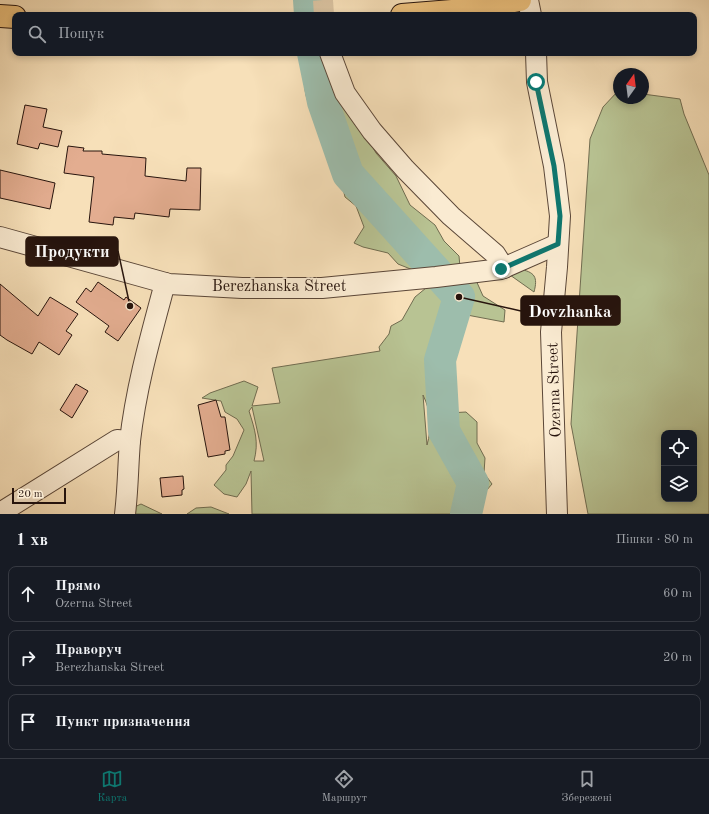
<!DOCTYPE html>
<html lang="uk">
<head>
<meta charset="utf-8">
<style>
  :root { --surface:#171b24; --page:#20242c; --text:#f1f3f6; --muted:#9ea1a6; --line:#363941; --accent:#0f766e }
  body { margin:0; font-family:"Old Standard TT",serif; background:var(--page); color:var(--text) }
  .controls { position:absolute; right:12px; bottom:12px; display:grid; overflow:hidden; border-radius:8px; box-shadow:0 2px 6px #0003 }
  .controls button { width:36px; height:36px; display:grid; place-items:center; padding:0; border:0; border-bottom:1px solid var(--line); background:var(--surface); color:var(--text); font:20px sans-serif }
  .compass { position:absolute; left:613px; top:68px; width:36px; height:36px; border-radius:50%; background:var(--surface); box-shadow:0 2px 6px #0003; rotate:14deg }
  .scale { position:absolute; left:12px; bottom:10px; width:54px; box-sizing:border-box; padding-left:4px; border:2px solid #27140d; border-top:0; font-size:11px; line-height:14px; white-space:nowrap; color:#27140d; -webkit-text-stroke:3px #faebd2; paint-order:stroke }
  .stop { position:absolute; width:12px; height:12px; margin:-9px; border:3px solid #0f766e; border-radius:50%; background:#fff }
  .stop.end { background:#0f766e; border-color:#fff; box-shadow:0 1px 4px #0008 }
  .list { margin:0; padding:0; list-style:none }
  h2 { display:flex; justify-content:space-between; align-items:center; height:52px; margin:0; padding:0 16px; font-size:17px }
  h2 small { font-size:13px; font-weight:400; color:var(--muted) }
  .list li { display:grid; grid-template-columns:26px 1fr auto; gap:12px; align-items:center; box-sizing:border-box; height:56px; margin:0 8px 8px; padding:0 8px; border:1px solid var(--line); border-radius:8px }
  .list b { display:block; font-size:15px; white-space:nowrap }
  .list p { margin:0; font-size:13px; white-space:nowrap; color:var(--muted) }
  .list em { font-size:13px; font-style:normal; color:var(--muted) }
  .icon { flex:none; width:22px; height:22px; fill:none; stroke:currentColor; stroke-width:2; stroke-linecap:round; stroke-linejoin:round }
  .map { position:relative; flex:none; width:709px; height:514px; overflow:hidden }
  .search { position:absolute; background:var(--surface); box-shadow:0 2px 6px #0003; left:12px; right:12px; top:12px; height:44px; display:flex; align-items:center; gap:10px; box-sizing:border-box; padding:0 14px; border-radius:8px; color:var(--muted); font-size:15px }
  .sheet { height:244px; background:var(--surface) }
  nav { display:flex; justify-content:space-around; align-items:center; box-sizing:border-box; height:56px; border-top:1px solid var(--line); background:var(--surface); font-size:11px; color:var(--muted) }
  nav a { display:grid; justify-items:center; gap:2px }
  nav .on { color:var(--accent) }
  .map>svg:first-child { display:block }
  .green { fill:#b8c393; stroke:#706c50; fill-rule:evenodd }
  .lines { fill:none; stroke-linecap:round; stroke-linejoin:round }
  .river { stroke:#9dbdac; stroke-width:32 }
  .building { fill:#e3ad90; stroke:#27140d }
  .minor-tunnel { stroke:#d8c19f; stroke-width:20; stroke-dasharray:20 10; stroke-linecap:butt }
  .minor-casing { stroke:#5b4738; stroke-width:22 }
  .highway-casing { stroke:#27140d; stroke-width:24 }
  .minor { stroke:#faebd2; stroke-width:20 }
  .highway { stroke:#ecc07c; stroke-width:22 }
  .route { stroke:#0f766e; stroke-width:5 }
  .labels { text-anchor:middle; stroke-width:3.5; stroke-linejoin:round; paint-order:stroke }
  .street-label { font-size:16px; fill:#27140d; stroke:#faebd2 }
  .leader { fill:none; stroke:#27140d; stroke-width:1.5 }
  .callout-dot { fill:#27140d; stroke:#faebd2; stroke-width:1.5 }
  .callout { fill:#27140d; stroke:#27140d; stroke-width:1.5 }
  .callout-label { font-size:17px; text-anchor:middle; font-weight:bold; fill:#fff }
</style>
</head>
<body>
<div class="map">
<svg width="709" height="514" viewBox="0 0 709 514">
  <rect width="100%" height="100%" fill="#f7e0b9"/>
  <filter id="stains"><feTurbulence type="fractalNoise" baseFrequency=".005" numOctaves="4"/><feColorMatrix values="0 0 0 0 .2 0 0 0 0 .09 0 0 0 0 .02 0 0 0 .5 -.17"/></filter>
  <radialGradient id="worn" r=".72"><stop offset=".6" stop-color="#630" stop-opacity="0"/><stop offset="1" stop-color="#630" stop-opacity=".3"/></radialGradient>
  <g class="green">
    <path d="M305 53H340L362 127 376 153 396 176 410 205 435 225 444 241 459 256 460 267 413 270 398 264 388 253 363 247 354 243 364 227 356 206 345 197 342 184 352 169 349 158 331 148 326 135 322 114C319 112 313 110 311 107 303 98 303 66 304 54Z"/>
    <path d="M618 91 619 98H643V94L680 99 684 114 709 175V514H588L571 424 590 139 603 107ZM664 433H694V499H664Z"/>
    <path d="M519 269C535 272 538 277 534 292L510 275Z"/>
    <path d="M475 278 483 296 505 310 504 322 467 315 460 331 439 344 447 364 446 384 448 413 466 412 477 422V443L485 458 484 473 492 484 480 498 478 514H252L251 471 246 484 237 497 224 494 214 485 226 470V465L233 456 244 430 237 419 225 412 221 401 202 398 210 393 244 381 258 387 252 406 280 403 272 368 380 351 379 347 389 334 391 326 402 320 415 297 426 288 437 285 458 288ZM423 395C431 411 432 428 427 445ZM252 407 264 461H254C259 442 255 430 249 411Z"/>
    <path d="M141 504 162 514H128V510Z"/>
    <path d="M211 507 229 514H187L196 508Z"/>
  </g>
  <g class="lines">
    <g class="river">
      <path d="M309 0 310 15"/>
      <path d="M313 53 323 102 348 174 459 297 440 360 444 431 473 483 466 514"/>
    </g>
  </g>
  <g class="building">
    <path d="M25 105 47 109 43 127 62 131 58 147 40 143 38 149 17 144Z"/>
    <path d="M68 146 84 148 83 151H102V154L146 158 145 176 186 181 187 168H201L200 210 170 209 169 217 135 213 134 219 114 217 113 225 89 222 94 177 64 173Z"/>
    <path d="M0 170 55 183 50 209 0 198Z"/>
    <path d="M98 282 124 300 126 297 141 308 118 341 105 332 109 326 76 302 86 288 91 292Z"/>
    <path d="M0 284 38 316 50 297 78 314 66 331 72 335 59 355 39 342 32 354 7 340 0 335Z"/>
    <path d="M76 384 88 391 72 418 60 410Z"/>
    <path d="M216 400 221 417H225L230 450 225 451V454L208 457 198 405Z"/>
    <path d="M183 476 184 489 182 490V495L162 497 160 478Z"/>
  </g>
  <g class="lines">
    <path class="minor-tunnel" d="M323 0 324 15"/>
    <g class="minor-casing">
      <g id="minor">
        <path d="M528 0 531 15"/>
        <path d="M330 53 345 93 372 131 405 169 451 216 495 254 504 268"/>
        <path d="M536 53 537 82 554 166 560 216 557 267 551 332 557 514"/>
        <path d="M0 237 169 284 242 288H322L436 277 501 269 558 244"/>
        <path d="M0 513 117 440 130 441"/>
        <path d="M125 514C128 490 128 465 130 441 136 387 151 335 165 283"/>
      </g>
    </g>
    <g class="highway-casing">
      <g id="highway">
        <path d="M402 15 464 10 520 0"/>
        <path d="M0 16 15 17"/>
      </g>
    </g>
    <use href="#minor" class="minor"/>
    <use href="#highway" class="highway"/>
  </g>
  <g class="lines">
    <path class="route" d="M501 269 558 244 560 216 554 166 536 82"/>
  </g>
  <g class="labels">
    <g class="street-label">
      <text x="279" y="291">Berezhanska Street</text>
      <text transform="translate(553 390) rotate(-92)" y="6">Ozerna Street</text>
    </g>
  </g>
  <path class="leader" d="M130 306L118 251M459 297L521 311"/>
  <g class="callout-dot">
    <circle cx="130" cy="306" r="4"/>
    <circle cx="459" cy="297" r="4"/>
  </g>
  <g class="callout">
    <rect x="26" y="237" width="92" height="29" rx="4"/>
    <rect x="521" y="296" width="99" height="29" rx="4"/>
  </g>
  <g class="callout-label">
    <text x="72" y="257">Продукти</text>
    <text x="570" y="317">Dovzhanka</text>
  </g>
  <rect width="100%" height="100%" filter="url(#stains)"/>
  <rect width="100%" height="100%" fill="url(#worn)"/>
</svg>
<div class="controls">
<button><svg class="icon" aria-label="locate" viewBox="0 0 24 24"><circle cx="12" cy="12" r="6"/><path d="M12 2v4M12 18v4M2 12h4M18 12h4"/></svg></button>
<button><svg class="icon" aria-label="layers" viewBox="0 0 24 24"><path d="M12 4l9 5-9 5-9-5zM3 14l9 5 9-5"/></svg></button>
</div>
<svg class="compass" viewBox="-18 -18 36 36"><path d="M0-13l5 13h-10z" fill="#e53935"/><path d="M0 13l5-13h-10z" fill="#9ea1a6"/></svg>
<div class="scale">20 m</div>
<div class="stop" style="left:536px;top:82px"></div>
<div class="stop end" style="left:501px;top:269px"></div>
<div class="search"><svg class="icon" aria-label="search" viewBox="0 0 24 24"><circle cx="10" cy="10" r="6"/><path d="M15 15l6 6"/></svg>Пошук</div>
</div>
<section class="sheet">
<h2>1 хв<small>Пішки · 80 m</small></h2>
<ul class="list">
<li><svg class="icon" aria-label="ahead" viewBox="0 0 24 24"><path d="M12 20V5M6 11l6-6 6 6"/></svg><div><b>Прямо</b><p>Ozerna Street</p></div><em>60 m</em></li>
<li><svg class="icon" aria-label="right" viewBox="0 0 24 24"><path d="M7 20v-9h11M14 6l5 5-5 5"/></svg><div><b>Праворуч</b><p>Berezhanska Street</p></div><em>20 m</em></li>
<li><svg class="icon" aria-label="arrive" viewBox="0 0 24 24"><path d="M6 21V4h12l-3 4 3 4H6"/></svg><div><b>Пункт призначення</b></div></li>
</ul>
</section>
<nav>
<a class="on"><svg class="icon" aria-label="map" viewBox="0 0 24 24"><path d="M3 6l6-2 6 2 6-2v14l-6 2-6-2-6 2zM9 4v14M15 6v14"/></svg>Карта</a>
<a><svg class="icon" aria-label="directions" viewBox="0 0 24 24"><path d="M12 3l9 9-9 9-9-9zM9 14v-3h6M13 9l2 2-2 2"/></svg>Маршрут</a>
<a><svg class="icon" aria-label="saved" viewBox="0 0 24 24"><path d="M7 4h10v16l-5-4-5 4z"/></svg>Збережені</a>
</nav>
</body>
</html>
